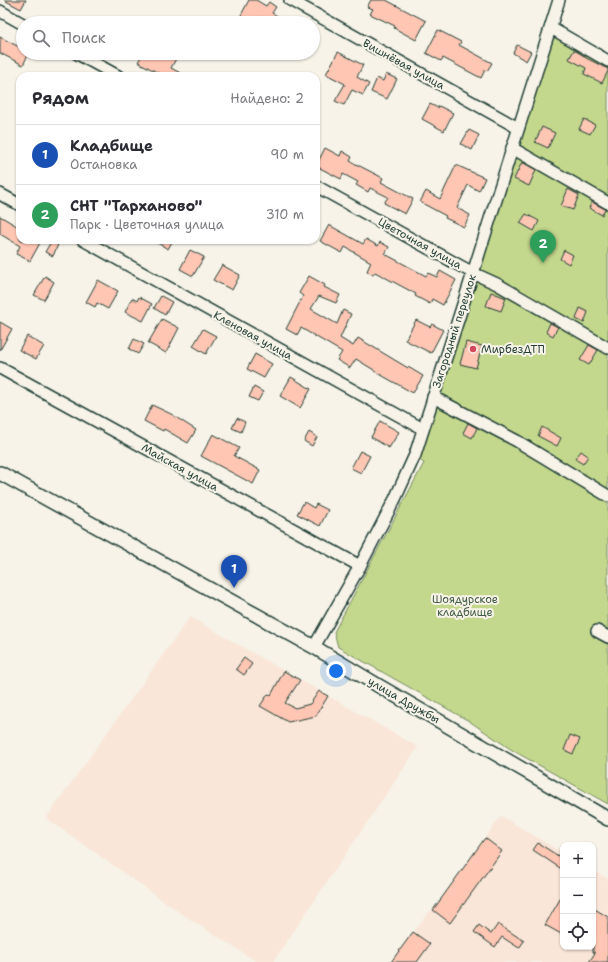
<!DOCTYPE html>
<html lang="ru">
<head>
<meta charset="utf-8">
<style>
  :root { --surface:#fff; --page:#f7f7f7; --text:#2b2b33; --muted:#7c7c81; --line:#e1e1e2; --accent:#d1495b }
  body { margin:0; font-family:"Shantell Sans",sans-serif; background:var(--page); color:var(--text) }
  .controls { position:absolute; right:12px; bottom:12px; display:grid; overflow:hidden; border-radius:8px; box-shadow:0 1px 3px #0004 }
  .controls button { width:36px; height:36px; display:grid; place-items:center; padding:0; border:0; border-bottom:1px solid var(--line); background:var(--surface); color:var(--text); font:20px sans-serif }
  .you { position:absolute; left:336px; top:671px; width:14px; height:14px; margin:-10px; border:3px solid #fff; border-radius:50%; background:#1a73e8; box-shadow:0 0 0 6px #1a73e833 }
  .badge { display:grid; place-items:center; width:26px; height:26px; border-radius:50%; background:var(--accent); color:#fff; font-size:13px; font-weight:700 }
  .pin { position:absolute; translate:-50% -33px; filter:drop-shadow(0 1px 2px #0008) }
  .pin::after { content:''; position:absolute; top:21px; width:14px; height:12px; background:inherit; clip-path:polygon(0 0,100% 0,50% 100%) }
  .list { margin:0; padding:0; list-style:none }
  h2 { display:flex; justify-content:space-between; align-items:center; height:52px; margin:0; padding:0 16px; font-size:17px }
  h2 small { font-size:13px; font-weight:400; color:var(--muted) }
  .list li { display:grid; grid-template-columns:26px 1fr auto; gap:12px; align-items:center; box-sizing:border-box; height:60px; padding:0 16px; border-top:1px solid var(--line) }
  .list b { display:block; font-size:15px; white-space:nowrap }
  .list p { margin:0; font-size:13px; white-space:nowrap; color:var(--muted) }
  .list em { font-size:13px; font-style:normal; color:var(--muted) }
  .icon { flex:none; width:22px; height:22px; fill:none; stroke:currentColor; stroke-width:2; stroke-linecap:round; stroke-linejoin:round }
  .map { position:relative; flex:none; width:608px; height:962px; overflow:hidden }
  .search { position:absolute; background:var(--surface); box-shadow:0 1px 3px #0004; left:16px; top:16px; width:304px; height:44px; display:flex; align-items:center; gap:10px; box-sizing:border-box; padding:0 14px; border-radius:22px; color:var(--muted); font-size:15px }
  .panel { position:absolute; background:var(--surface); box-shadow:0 1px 3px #0004; left:16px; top:72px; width:304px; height:172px; border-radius:12px }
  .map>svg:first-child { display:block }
  .built { fill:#f9e6d8 }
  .green { fill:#c4d88d; stroke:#728a60 }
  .building { fill:#ffc6b4; stroke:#1f3d34 }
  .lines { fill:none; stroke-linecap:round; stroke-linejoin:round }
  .minor-casing { stroke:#1f3d34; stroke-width:14 }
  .major-casing { stroke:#1f3d34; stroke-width:16 }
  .minor { stroke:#f7f3e8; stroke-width:11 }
  .major { stroke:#f7f3e8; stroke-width:13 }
  .poi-dot { fill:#d1495b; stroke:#f7f3e8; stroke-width:1.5 }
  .labels { text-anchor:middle; stroke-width:4; stroke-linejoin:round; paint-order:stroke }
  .street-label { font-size:11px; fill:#1f3d34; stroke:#f7f3e8 }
  .poi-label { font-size:11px; fill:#1f3d34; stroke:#f7f3e8; text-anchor:start }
  .park-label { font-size:11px; fill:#405c46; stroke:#f7f3e8 }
</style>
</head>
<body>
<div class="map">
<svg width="608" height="962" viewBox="0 0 608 962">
  <rect width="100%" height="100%" fill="#f7f3e8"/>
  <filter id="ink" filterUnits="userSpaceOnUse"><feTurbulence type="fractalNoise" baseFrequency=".025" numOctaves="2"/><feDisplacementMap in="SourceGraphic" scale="8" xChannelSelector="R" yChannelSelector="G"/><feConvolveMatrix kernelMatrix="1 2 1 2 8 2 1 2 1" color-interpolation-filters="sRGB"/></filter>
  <g filter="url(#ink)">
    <g class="built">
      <path d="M190 617 418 747 273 962H257L182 914 46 818Z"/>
      <path d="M501 816 563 853V947H593V870L608 879V962H391L429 912 433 910Z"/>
    </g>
    <path class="green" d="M550 34 608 67V804L512 750 469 721 338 647 334 632 424 463 417 458Z"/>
    <g class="building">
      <path d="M4 0H26L21 9Z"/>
      <path d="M249 0H256L266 6 269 2 276 7 272 13 290 23H272L261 17 257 23H250L240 17Z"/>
      <path d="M371 0H386L426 21 416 40 394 28 395 26 370 14 373 9 367 7Z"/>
      <path d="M438 30 461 42 459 45 492 63 487 71 485 70 481 78 443 58 441 61 426 53Z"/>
      <path d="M0 37 23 49V53H29L23 65 0 53Z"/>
      <path d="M517 45 531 52 526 61 513 53Z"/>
      <path d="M574 50 586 57V58L608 69V71L602 83 584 74 586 68 569 59Z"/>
      <path d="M338 52 363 65 357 77 369 84 363 95 352 90 344 105 335 101 345 84 326 74Z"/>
      <path d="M143 53H179L171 68 186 76H164L138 62Z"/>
      <path d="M386 74 397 79 387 99 371 92 377 78 383 81Z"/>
      <path d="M430 104 438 108 439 106 453 113 444 131 422 119Z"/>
      <path d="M584 119 595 125 590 134 579 129Z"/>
      <path d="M542 127 555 133 548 148 535 142Z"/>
      <path d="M469 130 479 135 472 150 461 144Z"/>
      <path d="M325 148 340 156 342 151 352 157 350 161 383 178 381 182 413 199 405 214 384 203 388 197 370 188 368 192 356 185 358 182 343 174 341 179 316 166Z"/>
      <path d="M522 162 536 170 529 186 514 179Z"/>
      <path d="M456 165 485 178 479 191 468 185 457 208 470 215 464 227 445 218 446 216 420 202 426 191 440 199Z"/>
      <path d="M568 189 579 195 573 210 561 206Z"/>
      <path d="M592 202 605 209 602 215 589 208Z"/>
      <path d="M526 214 539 221 534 231 520 223Z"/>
      <path d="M0 216 20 228V240H35L40 243 30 261 16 254 20 246 0 234Z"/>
      <path d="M329 225 363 244 366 239 378 246 380 242 389 247 385 254 426 276 428 273 437 277 440 271 456 280 443 305 432 299 430 304 415 296 416 294 375 272 373 275 367 271 371 262 345 247 342 253 320 241Z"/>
      <path d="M52 240H60L53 256 45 252Z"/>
      <path d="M152 240H173L168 249Z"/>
      <path d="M190 250 204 257 193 276 180 269Z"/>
      <path d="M564 250 573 255 569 264 560 259Z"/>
      <path d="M222 265 240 275 232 290 213 280Z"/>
      <path d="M45 276 54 282 44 300 34 295Z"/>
      <path d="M309 276 325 285 324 287 340 295 336 303 319 296 311 309 337 324 343 310 351 314 340 338 353 346 358 338 408 368V367L423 376 413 393 374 371V370L356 359 350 368 337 360 342 352 301 328 297 335 286 329 303 296 299 293Z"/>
      <path d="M98 280 118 291 108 309 97 303 95 307 86 302Z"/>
      <path d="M491 292 506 298 501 311 486 306Z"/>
      <path d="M161 296 172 302 165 315 154 308Z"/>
      <path d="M139 297 152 304 143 321 125 312 132 298 137 301Z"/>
      <path d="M580 308 588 312 584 323 576 319Z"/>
      <path d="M162 319 179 328 166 353 148 343Z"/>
      <path d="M416 320 430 327 432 324 443 330 431 353 405 340Z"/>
      <path d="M0 322 12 329 0 350Z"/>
      <path d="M550 323 558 327 553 336 546 332Z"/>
      <path d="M203 329 216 336 206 354 193 346Z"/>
      <path d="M27 336 44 346 36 359 19 350Z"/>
      <path d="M134 339 144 344 138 354 129 349Z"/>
      <path d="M466 342 482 346 476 368 460 364Z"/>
      <path d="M589 345 598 350 589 365 580 360Z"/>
      <path d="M255 354 272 364 264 378 247 369Z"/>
      <path d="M291 377 311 389 300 408 280 396Z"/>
      <path d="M254 387 263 392 258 401 249 397Z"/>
      <path d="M152 405 171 414 196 430 188 443 164 429 163 431 144 421Z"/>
      <path d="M237 418 245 422 241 432 232 428Z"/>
      <path d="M380 421 399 432 389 448 371 437Z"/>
      <path d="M468 423 477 428 472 438 463 433Z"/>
      <path d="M542 427 561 438 557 446 538 436Z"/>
      <path d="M309 432 317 437 312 446 304 441Z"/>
      <path d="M213 434 239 448 234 456 260 470 253 484 201 456Z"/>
      <path d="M360 451 370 456 361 473 351 468Z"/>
      <path d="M581 451 588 456 583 464 575 459Z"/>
      <path d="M304 502 314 508 316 504 328 510 320 526 297 514Z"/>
      <path d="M244 658 252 664 244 675 236 669Z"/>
      <path d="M284 671 300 680 285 703 295 708 310 704 319 691 328 696 316 716 288 722 260 706 268 694 271 695Z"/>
      <path d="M570 735 580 739 573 754 564 750Z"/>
      <path d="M485 838 502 851 450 923 433 910Z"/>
      <path d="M538 843 563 859V870L533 850Z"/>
      <path d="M563 894V935L545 925Z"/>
      <path d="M593 908 608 917V962H589L595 953 593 952Z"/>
      <path d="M498 924 524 941 519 948 502 937 495 947 474 932 479 925 491 934Z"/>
      <path d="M413 932 430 944 417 962H391Z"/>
    </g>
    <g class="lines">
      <g class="minor-casing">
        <g id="minor">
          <path d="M290 0 518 128"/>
          <path d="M0 11 23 24"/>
          <path d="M551 28 608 61"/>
          <path d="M76 53 118 76"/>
          <path d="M512 148 608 203"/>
          <path d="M316 186 473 273 497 284 608 348"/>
          <path d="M0 194 20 205"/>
          <path d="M83 240 423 429"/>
          <path d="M0 368 360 566"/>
          <path d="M433 397 517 441 608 496"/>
          <path d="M597 631 608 637"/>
          <path d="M314 647 360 566 395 499 415 455 473 273 559 0"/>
        </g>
      </g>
      <g class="major-casing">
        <path id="major" d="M0 473 314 647 379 686 608 819"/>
      </g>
      <use href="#minor" class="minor"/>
      <use href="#major" class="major"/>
    </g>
  </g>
  <circle class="poi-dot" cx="473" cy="349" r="4"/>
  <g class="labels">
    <g class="street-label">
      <text transform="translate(404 64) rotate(29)" y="4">Вишнёвая улица</text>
      <text transform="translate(420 243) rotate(29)" y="4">Цветочная улица</text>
      <text transform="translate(454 331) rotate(-72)" y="4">Загородный переулок</text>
      <text transform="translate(253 335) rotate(29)" y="4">Кленовая улица</text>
      <text transform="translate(180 467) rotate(29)" y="4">Майская улица</text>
      <text transform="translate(404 700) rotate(30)" y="4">улица Дружбы</text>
    </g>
    <g class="poi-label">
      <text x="481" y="353">МирбезДТП</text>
    </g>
    <g class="park-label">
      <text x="465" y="603">Шоядурское<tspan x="465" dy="13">кладбище</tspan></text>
    </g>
  </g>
</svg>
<div class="controls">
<button>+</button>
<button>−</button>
<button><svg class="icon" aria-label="locate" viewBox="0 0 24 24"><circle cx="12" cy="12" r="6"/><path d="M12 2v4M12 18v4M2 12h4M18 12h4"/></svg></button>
</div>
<div class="you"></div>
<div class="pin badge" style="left:234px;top:588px;background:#1a4fb4">1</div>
<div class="pin badge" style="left:543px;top:263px;background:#2e9e5b">2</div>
<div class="search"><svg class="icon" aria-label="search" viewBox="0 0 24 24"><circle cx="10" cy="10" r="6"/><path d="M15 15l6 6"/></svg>Поиск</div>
<section class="panel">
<h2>Рядом<small>Найдено: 2</small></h2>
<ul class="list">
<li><span class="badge" style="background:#1a4fb4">1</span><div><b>Кладбище</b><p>Остановка</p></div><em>90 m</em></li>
<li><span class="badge" style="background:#2e9e5b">2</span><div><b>СНТ &quot;Тарханово&quot;</b><p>Парк · Цветочная улица</p></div><em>310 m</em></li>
</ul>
</section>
</div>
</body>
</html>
